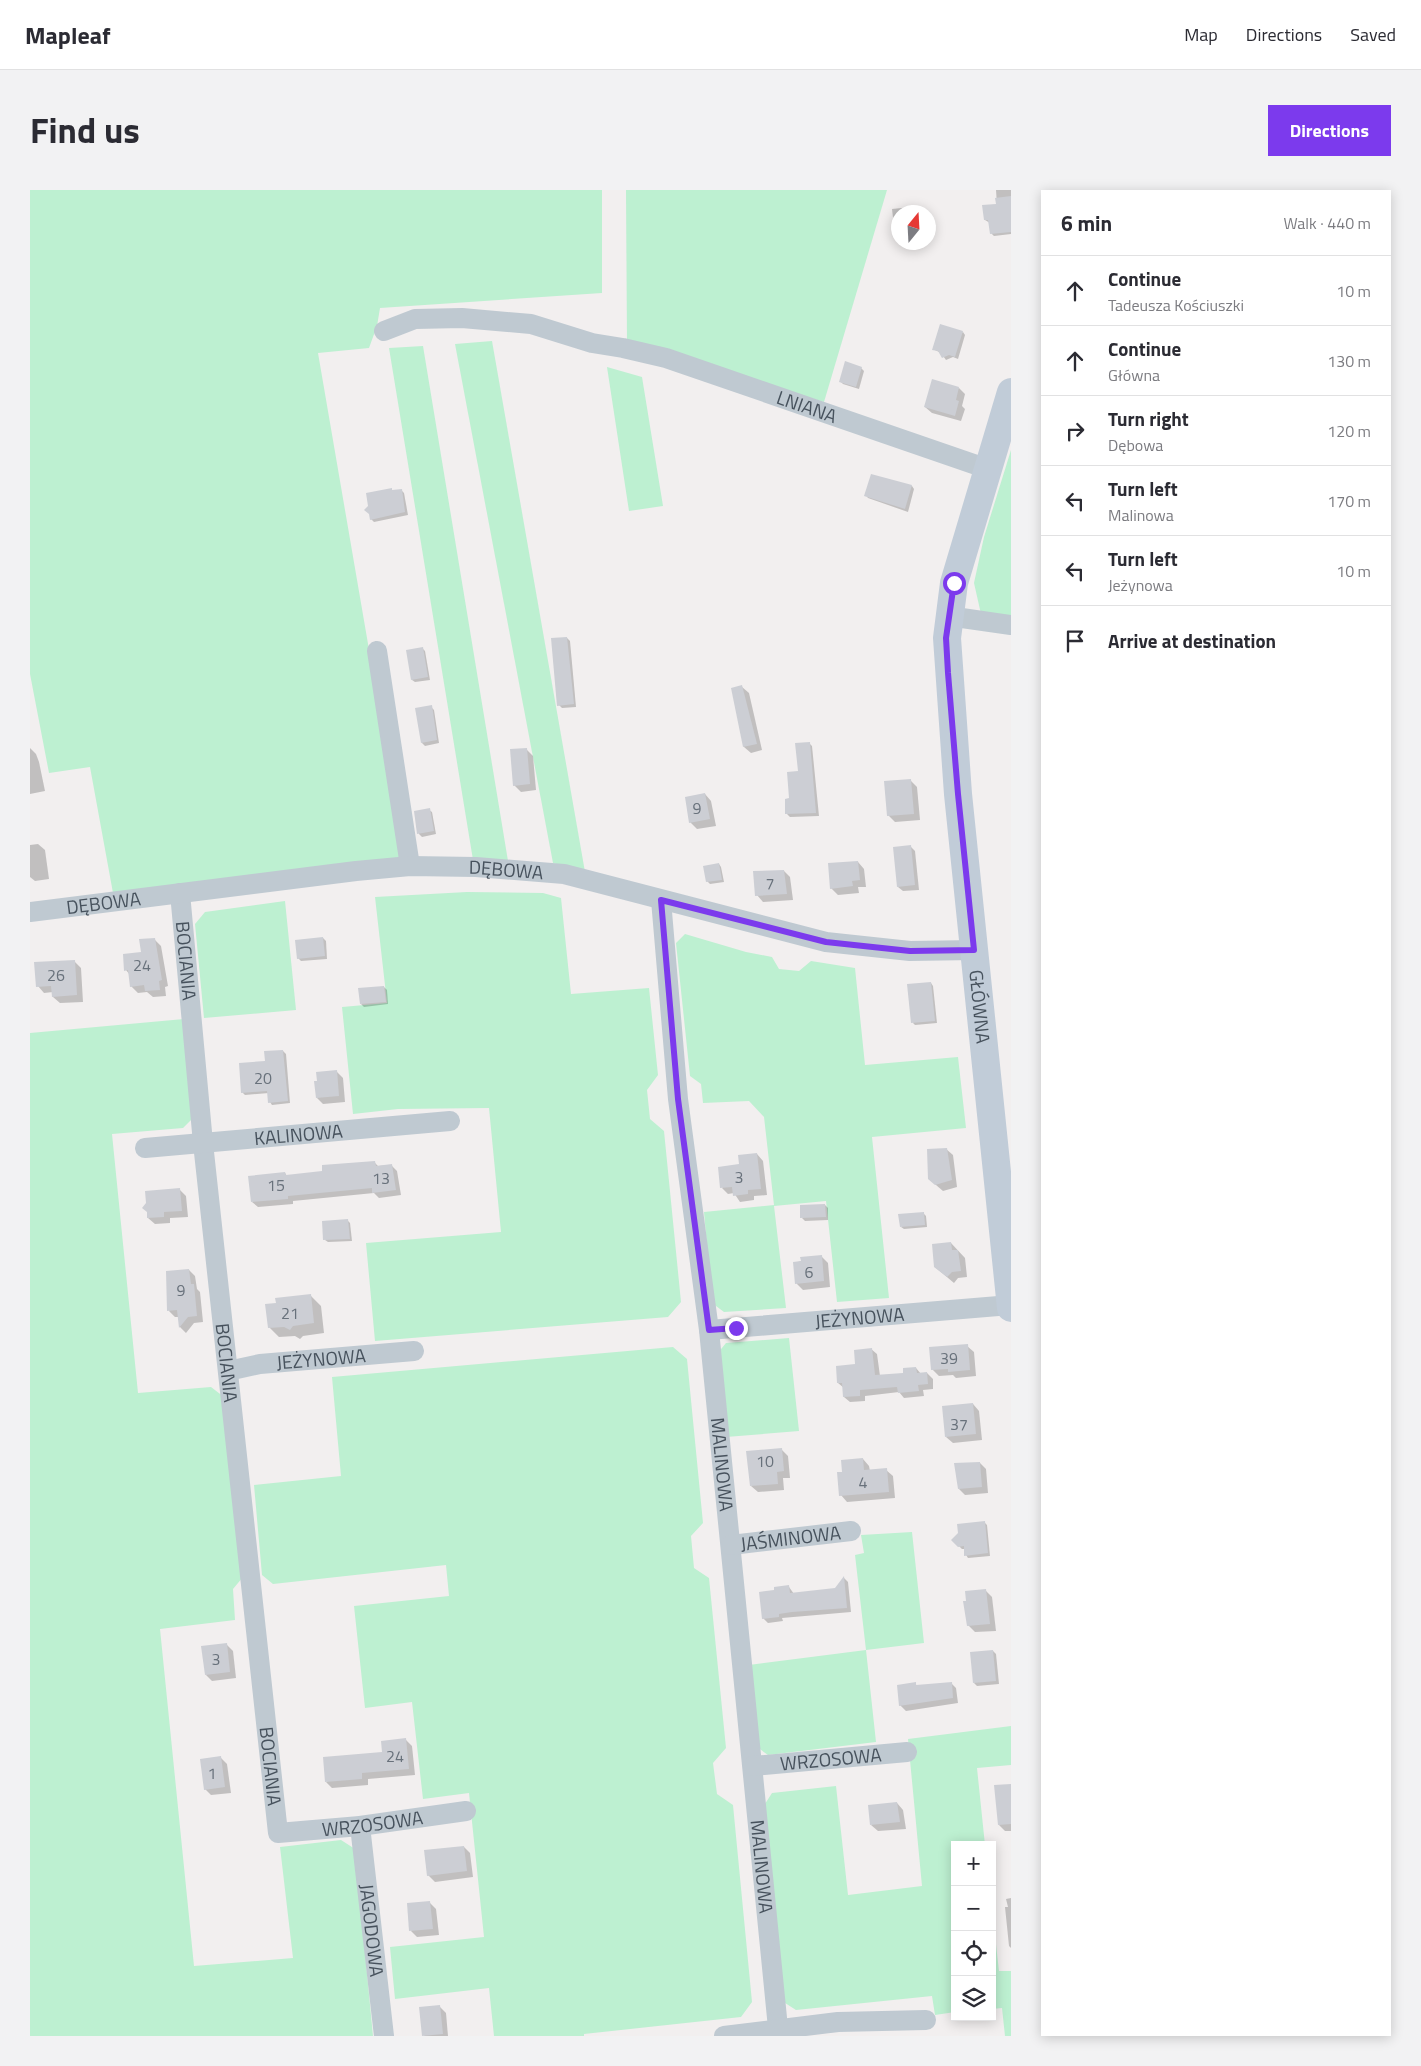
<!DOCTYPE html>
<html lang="en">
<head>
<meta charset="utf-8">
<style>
  :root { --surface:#fff; --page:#f2f2f3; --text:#2b2b33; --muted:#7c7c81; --line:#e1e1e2; --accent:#7c3aed }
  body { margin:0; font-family:"Titillium Web",sans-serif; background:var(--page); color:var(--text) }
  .controls { position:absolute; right:15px; bottom:15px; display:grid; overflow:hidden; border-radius:0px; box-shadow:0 2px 12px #0003 }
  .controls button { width:45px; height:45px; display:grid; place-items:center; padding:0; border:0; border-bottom:1px solid var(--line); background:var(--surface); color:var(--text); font:25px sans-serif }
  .compass { position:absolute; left:861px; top:15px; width:45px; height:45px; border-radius:50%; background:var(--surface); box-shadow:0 2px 12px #0003; rotate:18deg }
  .stop { position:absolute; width:15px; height:15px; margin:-11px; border:4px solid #7c3aed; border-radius:50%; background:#fff }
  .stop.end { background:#7c3aed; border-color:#fff; box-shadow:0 1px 5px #0008 }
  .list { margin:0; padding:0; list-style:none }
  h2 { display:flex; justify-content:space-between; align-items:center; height:65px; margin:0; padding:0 20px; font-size:21px }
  h2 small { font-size:16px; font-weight:400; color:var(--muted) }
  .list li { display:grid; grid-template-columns:32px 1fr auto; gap:15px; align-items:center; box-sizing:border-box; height:70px; padding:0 20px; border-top:1px solid var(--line) }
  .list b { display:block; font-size:19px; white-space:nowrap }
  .list p { margin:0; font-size:16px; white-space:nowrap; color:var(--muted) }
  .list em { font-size:16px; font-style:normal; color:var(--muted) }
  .icon { flex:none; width:28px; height:28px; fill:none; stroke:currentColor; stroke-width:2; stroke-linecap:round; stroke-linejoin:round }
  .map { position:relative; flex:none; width:981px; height:1846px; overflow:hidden; border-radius:0px }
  header { display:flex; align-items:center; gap:30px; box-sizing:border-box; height:70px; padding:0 25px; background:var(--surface); border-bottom:1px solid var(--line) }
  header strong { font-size:24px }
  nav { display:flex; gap:28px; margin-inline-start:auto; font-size:18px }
  .intro { display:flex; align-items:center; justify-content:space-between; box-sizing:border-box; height:120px; padding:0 30px }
  h1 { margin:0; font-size:35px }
  .button { padding:12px 22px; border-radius:0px; background:var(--accent); color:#fff; font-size:18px; font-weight:700 }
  main { display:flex; gap:30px; padding:0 30px }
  aside { flex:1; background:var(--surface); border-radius:0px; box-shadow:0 2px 12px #0003 }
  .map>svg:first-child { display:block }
  .green { fill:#bdf0d1 }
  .shadow { fill:#0003 }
  .building { fill:#ccced4 }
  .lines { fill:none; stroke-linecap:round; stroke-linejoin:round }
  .street { stroke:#bfc9d1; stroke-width:20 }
  .secondary { stroke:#c1ccd8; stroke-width:28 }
  .route { stroke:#7c3aed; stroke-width:6 }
  .labels { text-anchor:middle; stroke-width:4; stroke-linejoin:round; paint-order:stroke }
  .number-label { font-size:16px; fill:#68717b }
  .street-label { font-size:19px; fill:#47525d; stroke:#fff }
</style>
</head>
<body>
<header>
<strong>Mapleaf</strong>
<nav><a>Map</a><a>Directions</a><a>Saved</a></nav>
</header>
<div class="intro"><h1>Find us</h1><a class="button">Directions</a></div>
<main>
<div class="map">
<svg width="981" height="1846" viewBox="0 0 981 1846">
  <rect width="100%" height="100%" fill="#f2efef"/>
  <g class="green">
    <path d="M0 0H572V103L350 118 347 136 339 158 288 163 375 669 83 703 60 577 19 583 0 484Z"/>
    <path d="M596 0H857L794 212 597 153Z"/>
    <path d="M462 151 555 682 523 673 425 154Z"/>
    <path d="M393 156 478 671 443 670 359 158Z"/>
    <path d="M577 177 612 187 633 316 599 321Z"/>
    <path d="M981 260V428L951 424 944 393 954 347Z"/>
    <path d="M437 702 513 703 531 708 541 804 619 798 628 885 617 900 620 929 634 941 651 1112 638 1127 345 1151 336 1053 471 1042 459 918 368 919 323 924 312 817 357 813 345 707Z"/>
    <path d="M255 711 266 820 174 828 165 734 175 722Z"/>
    <path d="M655 744 716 762 742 767 749 779 769 781 781 771 825 778 835 875 928 867 936 938 842 947 859 1108 807 1112 796 1011 744 1016 756 1118 694 1122 682 1113 674 1022 744 1015 734 927 719 911 673 913 671 894 660 886 646 753Z"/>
    <path d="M154 829 165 926 153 938 82 944 108 1203 181 1197 194 1207 213 1387 203 1399 205 1430 130 1439 164 1776 263 1768 250 1657 311 1650 325 1659 343 1846H0V843Z"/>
    <path d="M759 1148 769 1241 696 1247 687 1164 696 1153Z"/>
    <path d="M643 1157 657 1169 673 1333 661 1346 664 1378 679 1388 696 1558 683 1573 687 1604 703 1615 722 1812 711 1827 554 1844V1846H464L459 1798 365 1809 360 1757 454 1747 439 1603 393 1609 382 1512 335 1518 324 1416 419 1406 416 1375 243 1394 232 1385 224 1295 311 1286 302 1187Z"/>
    <path d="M882 1342 894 1453 836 1460 846 1552 738 1565 727 1557 719 1475 836 1460 825 1365 834 1363 831 1345Z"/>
    <path d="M981 1536V1575L947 1578 955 1655H925V1822L905 1825 902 1806 766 1820 752 1811 733 1617 742 1603 806 1596 818 1705 892 1696 878 1549Z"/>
    <path d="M962 1719 969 1781H981V1846H975L972 1818 962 1819Z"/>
  </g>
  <g class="shadow">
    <path d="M966 0H981V44L964 46 961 43 960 33 955 30 967 15Z"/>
    <path d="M881 17 884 22H868V39H867L864 36 862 19Z"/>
    <path d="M933 142 935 145 928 169 923 167 916 170 911 163 903 159Z"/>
    <path d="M831 178 834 181 829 199 813 194 810 191Z"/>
    <path d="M929 198 935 204 932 216 935 219 931 231 902 223 895 217Z"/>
    <path d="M882 296 884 299 878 322 838 308 836 305Z"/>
    <path d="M371 300 374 303 378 325 344 332 341 329 363 301Z"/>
    <path d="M537 448 540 451 546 517 532 518 529 515Z"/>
    <path d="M392 458 395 461 400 490 385 492 382 490Z"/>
    <path d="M712 497 719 503 732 560 721 563 714 557 703 499Z"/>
    <path d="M401 517 404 520 409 553 395 556 392 553 387 519Z"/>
    <path d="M779 553 782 556 789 626 760 627 757 624 756 610H761Z"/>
    <path d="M0 558 6 564 9 572 15 601 0 604Z"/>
    <path d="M496 559 503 566 506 600 491 602 484 595Z"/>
    <path d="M880 590 887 597 890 630 865 632 858 625Z"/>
    <path d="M675 604 681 611 686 636 667 639 660 632Z"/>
    <path d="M399 620 402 622 406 644 392 647 389 644 385 622Z"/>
    <path d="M8 654 15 660 19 689 5 691 0 687V655Z"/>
    <path d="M880 656 885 661 889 700 873 701 868 697Z"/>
    <path d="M828 672 834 679 836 697H828L829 703 808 705 801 698Z"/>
    <path d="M689 674 691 677 694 692 680 694 677 691Z"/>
    <path d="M754 681 760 687 763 710 733 712 727 705Z"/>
    <path d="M293 748 296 751 297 769 271 771 268 768Z"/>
    <path d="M124 749 131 756 138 796 135 797 136 806 123 807 117 802 108 803 101 796 100 785 96 780Z"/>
    <path d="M44 771 51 778 53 812 30 813 23 807V802L14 803 8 796Z"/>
    <path d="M901 793 903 796 907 833 885 835 883 833Z"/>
    <path d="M354 797 357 800 358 814 334 817 331 814Z"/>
    <path d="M253 861 256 864 260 913 242 915 240 912 239 903 215 905 212 902 236 872Z"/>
    <path d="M306 881 313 888 315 912 293 914 287 908Z"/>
    <path d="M916 959 923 965 927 997 913 1001 899 989Z"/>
    <path d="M727 964 733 971 737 1005 724 1006V1010L710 1012 704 1003 698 1004 692 998Z"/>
    <path d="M345 973 348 976 361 975 367 981 371 1005 349 1008 344 1003 263 1011V1014L228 1017 222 1012 255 983 257 986 294 982Z"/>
    <path d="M149 999 156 1006 158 1027 140 1028V1033L125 1034 118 1028Z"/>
    <path d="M795 1015 798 1018V1030L775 1031 772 1028Z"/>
    <path d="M893 1023 896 1026 897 1037 874 1039 871 1037Z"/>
    <path d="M317 1030 320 1033 322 1051 298 1052 295 1050Z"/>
    <path d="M921 1053 935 1068 937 1087 928 1088 924 1093 905 1077Z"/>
    <path d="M791 1066 798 1073 800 1097 773 1100 767 1094 764 1073Z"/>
    <path d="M159 1080 165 1086 167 1099 170 1102 173 1132 164 1133 156 1143 150 1137 149 1127H145L139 1121Z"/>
    <path d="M281 1106 291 1116 294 1143 273 1146 270 1149 265 1146 249 1147 239 1137Z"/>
    <path d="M937 1156 944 1162 946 1186 926 1188 923 1185 909 1186 902 1179Z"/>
    <path d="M841 1159 847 1164 850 1186 875 1185 886 1178 891 1184 897 1183 903 1189V1199L893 1200 894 1206 874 1208 869 1202 835 1206V1211L820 1212 814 1207V1198L808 1193Z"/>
    <path d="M943 1214 949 1221 952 1250 923 1253 916 1247Z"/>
    <path d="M751 1259 758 1266 760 1288H753L754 1300 728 1302 721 1296Z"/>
    <path d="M833 1269 839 1276 840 1281 856 1280 863 1286 865 1308 817 1312 811 1305 813 1283Z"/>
    <path d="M950 1273 956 1279 958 1303 935 1305 929 1299Z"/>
    <path d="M954 1332 957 1335 960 1366 938 1368 936 1365 935 1359H932L923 1350Z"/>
    <path d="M814 1388 818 1392 821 1422 752 1428 753 1431 738 1433 733 1428 746 1401 759 1397 764 1404 805 1400Z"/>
    <path d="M955 1400 962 1407 966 1441 945 1442 938 1435Z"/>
    <path d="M196 1454 203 1461 206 1488 182 1491 176 1485Z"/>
    <path d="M963 1461 966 1464 969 1494 947 1496 944 1493Z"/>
    <path d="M921 1493 926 1498 928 1513 876 1521 870 1515 885 1494 888 1496Z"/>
    <path d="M376 1550 382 1556 385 1585 338 1589V1595L302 1598 296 1592 354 1563Z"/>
    <path d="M191 1568 197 1574 201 1603 181 1605 175 1599Z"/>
    <path d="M981 1595V1641H975L969 1635Z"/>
    <path d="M867 1613 873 1620 876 1639 848 1641 841 1635Z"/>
    <path d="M434 1657 440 1663 443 1687 405 1692 398 1685Z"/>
    <path d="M981 1708V1758L979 1756 975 1717H978L976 1709Z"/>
    <path d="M399 1712 406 1719 409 1745 387 1747 381 1741Z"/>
    <path d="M409 1816 416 1823 418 1846H394Z"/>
  </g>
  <g class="building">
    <path d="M981 6V42L960 44 958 30H954L952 15 966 14 965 8Z"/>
    <path d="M910 134 933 141 925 167 919 165 912 168 908 161 902 160Z"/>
    <path d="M815 171 832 177 826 197 809 192Z"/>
    <path d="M902 189 929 197 926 210 929 211 925 226 894 217Z"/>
    <path d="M841 284 882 295 875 319 834 306Z"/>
    <path d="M362 298V300L372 299 375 322 340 330 339 324 334 320 338 316 336 303Z"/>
    <path d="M537 447 544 514 527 516 521 448Z"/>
    <path d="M393 457 398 487 381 490 376 460Z"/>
    <path d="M712 495 727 554 713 557 701 498Z"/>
    <path d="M402 515 407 550 391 553 385 518Z"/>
    <path d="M780 552 786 623 755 624V609L759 608 757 582 768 581 765 553Z"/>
    <path d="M497 558 500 594 483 596 480 559Z"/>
    <path d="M881 589 884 624 857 626 854 591Z"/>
    <path d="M675 603 680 629 659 633 655 607Z"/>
    <path d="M400 618 404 641 387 644 384 621Z"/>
    <path d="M881 655 885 695 867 697 863 657Z"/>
    <path d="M828 671 830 690 822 691 823 696 800 699 798 673Z"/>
    <path d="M689 673 692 690 676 692 673 676Z"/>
    <path d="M754 680 757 704 725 706 723 681Z"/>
    <path d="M293 747 295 766 267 769 265 750Z"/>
    <path d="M125 748 132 790 129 791 130 800 115 801 114 795 100 797 98 780 94 781 93 764 111 762 109 749Z"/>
    <path d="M45 770 47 805 22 807 21 796 6 797 4 772Z"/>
    <path d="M901 792 905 831 881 833 877 794Z"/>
    <path d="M354 796 356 812 330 814 328 798Z"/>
    <path d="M253 860 258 911 238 913 237 901 211 903 209 873 235 871 234 861Z"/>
    <path d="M307 880 309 906 286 908 284 891H287L286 882Z"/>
    <path d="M917 958 922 990 905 995 898 989 897 959Z"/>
    <path d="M727 963 731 999 718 1000V1004L703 1006 702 997 690 998 688 977 709 974 708 965Z"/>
    <path d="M345 971 346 976 362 974 366 1000 342 1003V998L258 1006V1009L221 1012 218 986 255 982 256 985 292 981V975Z"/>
    <path d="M150 998 152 1021 134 1022V1027L117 1028V1022L112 1018 116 1013 115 1001Z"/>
    <path d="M795 1014 796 1027 770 1028V1015Z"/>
    <path d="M894 1022 895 1035 870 1037 868 1024Z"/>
    <path d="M318 1029 320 1049 293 1050 292 1031Z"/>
    <path d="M921 1052 922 1060H928L931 1081 922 1082 917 1087 904 1077 902 1054Z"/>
    <path d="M792 1065 794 1091 765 1094 763 1072 771 1071 770 1067Z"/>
    <path d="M159 1079 161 1094H164L167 1126 158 1127 149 1138 147 1120 137 1121 136 1081Z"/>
    <path d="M281 1104 284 1133 263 1136 260 1140 254 1137 238 1138 235 1114 246 1113 245 1108Z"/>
    <path d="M938 1154 940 1180 918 1182V1179L901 1180 899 1157Z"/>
    <path d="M842 1158 845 1185 873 1183V1178L886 1177 887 1183 897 1182 898 1194 888 1195 889 1201 868 1203 867 1197 830 1200V1206L813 1207 812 1193H807L806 1176 825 1174 824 1160Z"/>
    <path d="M943 1213 946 1244 915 1247 912 1216Z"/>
    <path d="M752 1258 754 1281 747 1282 748 1294 720 1296 716 1261Z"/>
    <path d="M833 1268 834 1280 857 1278 859 1302 809 1306 807 1282H812L811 1270Z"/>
    <path d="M950 1272 952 1297 928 1299 924 1273Z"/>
    <path d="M955 1331 958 1363 934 1366V1356L928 1357 921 1350 928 1343 927 1334Z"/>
    <path d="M814 1386 817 1418 762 1422 749 1424V1427L732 1429 729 1402 744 1400V1397L759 1395 760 1403 805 1398Z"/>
    <path d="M956 1399 960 1434 937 1436 933 1411H936L935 1401Z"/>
    <path d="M197 1453 200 1482 175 1485 171 1456Z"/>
    <path d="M963 1460 966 1491 943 1493 940 1462Z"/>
    <path d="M886 1492V1495L922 1492 923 1508 869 1516 867 1495Z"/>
    <path d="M376 1548 379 1579 332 1583V1589L295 1592 293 1567 352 1562 351 1551Z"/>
    <path d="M191 1566 195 1597 174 1600 170 1569Z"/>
    <path d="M981 1594V1634L968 1635 964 1595Z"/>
    <path d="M867 1612 870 1632 840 1635 838 1615Z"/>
    <path d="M434 1656 437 1681 397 1686 394 1660Z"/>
    <path d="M400 1711 403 1739 379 1741 377 1713Z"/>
    <path d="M410 1815 413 1844 392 1846 389 1817Z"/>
  </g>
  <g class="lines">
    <g class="street">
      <path id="s1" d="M354 141 385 129 432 128 501 134 562 153 593 158 636 168 958 279"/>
      <path d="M918 426 981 435"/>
      <path d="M347 461 380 676"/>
      <path id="s2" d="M150 703 173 953 248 1643 330 1636 436 1621"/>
      <path id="s3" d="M631 710 648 909 679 1140 748 1838"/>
      <path id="s4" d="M0 722 326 681 380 676 446 677 534 684 796 752 880 761 945 760"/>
      <path id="s5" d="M115 958 420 931"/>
      <path id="s6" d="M679 1140 981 1115"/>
      <path id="s7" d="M198 1181 230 1174 384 1161"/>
      <path id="s8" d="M701 1355 821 1341"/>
      <path id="s9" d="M723 1576 877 1562"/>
      <path id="s10" d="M330 1636 354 1846"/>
      <path d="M694 1846 808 1832 896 1830"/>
    </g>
    <path class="secondary" id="s11" d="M981 202 924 393 917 448 928 604 981 1118"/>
  </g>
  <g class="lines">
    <path class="route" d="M706 1138 679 1140 648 909 631 710 796 752 880 761 944 760 928 604 918 483 916 448 924 393"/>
  </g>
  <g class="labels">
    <g class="number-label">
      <text x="667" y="624">9</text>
      <text x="740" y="699">7</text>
      <text x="112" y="781">24</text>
      <text x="26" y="791">26</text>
      <text x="233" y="894">20</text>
      <text x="709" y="993">3</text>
      <text x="351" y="994">13</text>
      <text x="246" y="1001">15</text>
      <text x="779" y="1088">6</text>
      <text x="151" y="1106">9</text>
      <text x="260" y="1129">21</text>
      <text x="919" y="1174">39</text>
      <text x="929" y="1240">37</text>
      <text x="735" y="1277">10</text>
      <text x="833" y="1298">4</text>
      <text x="186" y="1475">3</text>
      <text x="365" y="1572">24</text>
      <text x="182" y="1589">1</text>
    </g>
    <g class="street-label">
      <text dy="7" stroke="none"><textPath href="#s1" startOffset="438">LNIANA</textPath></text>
      <text dy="7" stroke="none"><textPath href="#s4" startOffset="479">DĘBOWA</textPath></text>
      <text dy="7" stroke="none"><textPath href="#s4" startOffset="74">DĘBOWA</textPath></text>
      <text dy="7" stroke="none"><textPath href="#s2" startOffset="68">BOCIANIA</textPath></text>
      <text dy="7" stroke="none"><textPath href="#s11" startOffset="625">GŁÓWNA</textPath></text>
      <text dy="7" stroke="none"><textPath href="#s5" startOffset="154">KALINOWA</textPath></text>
      <text dy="7" stroke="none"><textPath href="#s6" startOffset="151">JEŻYNOWA</textPath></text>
      <text dy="7" stroke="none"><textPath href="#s7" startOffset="94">JEŻYNOWA</textPath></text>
      <text dy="7" stroke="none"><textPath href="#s2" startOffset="472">BOCIANIA</textPath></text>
      <text dy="7" stroke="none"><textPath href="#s3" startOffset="568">MALINOWA</textPath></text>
      <text dy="7" stroke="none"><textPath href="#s8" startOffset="60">JAŚMINOWA</textPath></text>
      <text dy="7" stroke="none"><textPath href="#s9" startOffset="78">WRZOSOWA</textPath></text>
      <text dy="7" stroke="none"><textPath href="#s2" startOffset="878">BOCIANIA</textPath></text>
      <text dy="7" stroke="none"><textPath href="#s2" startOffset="1040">WRZOSOWA</textPath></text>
      <text dy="7" stroke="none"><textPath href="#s3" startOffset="972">MALINOWA</textPath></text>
      <text dy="7" stroke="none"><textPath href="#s10" startOffset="105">JAGODOWA</textPath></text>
    </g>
  </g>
</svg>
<div class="controls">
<button>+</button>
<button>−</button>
<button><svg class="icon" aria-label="locate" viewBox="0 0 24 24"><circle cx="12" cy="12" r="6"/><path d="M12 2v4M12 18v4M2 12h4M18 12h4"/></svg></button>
<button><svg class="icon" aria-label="layers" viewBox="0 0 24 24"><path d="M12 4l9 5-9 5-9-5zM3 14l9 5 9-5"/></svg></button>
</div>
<svg class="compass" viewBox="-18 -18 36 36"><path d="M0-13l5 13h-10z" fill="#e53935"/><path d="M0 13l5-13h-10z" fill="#7c7c81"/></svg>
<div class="stop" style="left:924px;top:393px"></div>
<div class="stop end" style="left:706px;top:1138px"></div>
</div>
<aside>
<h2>6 min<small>Walk · 440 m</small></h2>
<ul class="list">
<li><svg class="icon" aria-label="ahead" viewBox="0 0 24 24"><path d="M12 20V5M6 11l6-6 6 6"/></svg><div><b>Continue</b><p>Tadeusza Kościuszki</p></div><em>10 m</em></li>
<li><svg class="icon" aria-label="ahead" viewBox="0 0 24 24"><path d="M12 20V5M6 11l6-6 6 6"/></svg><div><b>Continue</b><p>Główna</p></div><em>130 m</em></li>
<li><svg class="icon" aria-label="right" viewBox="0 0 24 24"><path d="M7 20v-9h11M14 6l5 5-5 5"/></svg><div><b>Turn right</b><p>Dębowa</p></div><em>120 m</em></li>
<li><svg class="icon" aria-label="left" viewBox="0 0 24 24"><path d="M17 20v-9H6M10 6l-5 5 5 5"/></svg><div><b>Turn left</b><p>Malinowa</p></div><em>170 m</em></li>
<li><svg class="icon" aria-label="left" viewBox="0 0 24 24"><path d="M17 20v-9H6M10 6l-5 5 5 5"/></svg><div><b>Turn left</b><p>Jeżynowa</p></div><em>10 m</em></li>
<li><svg class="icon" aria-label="arrive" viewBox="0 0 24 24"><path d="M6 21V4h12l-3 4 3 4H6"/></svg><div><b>Arrive at destination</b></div></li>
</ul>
</aside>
</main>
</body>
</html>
